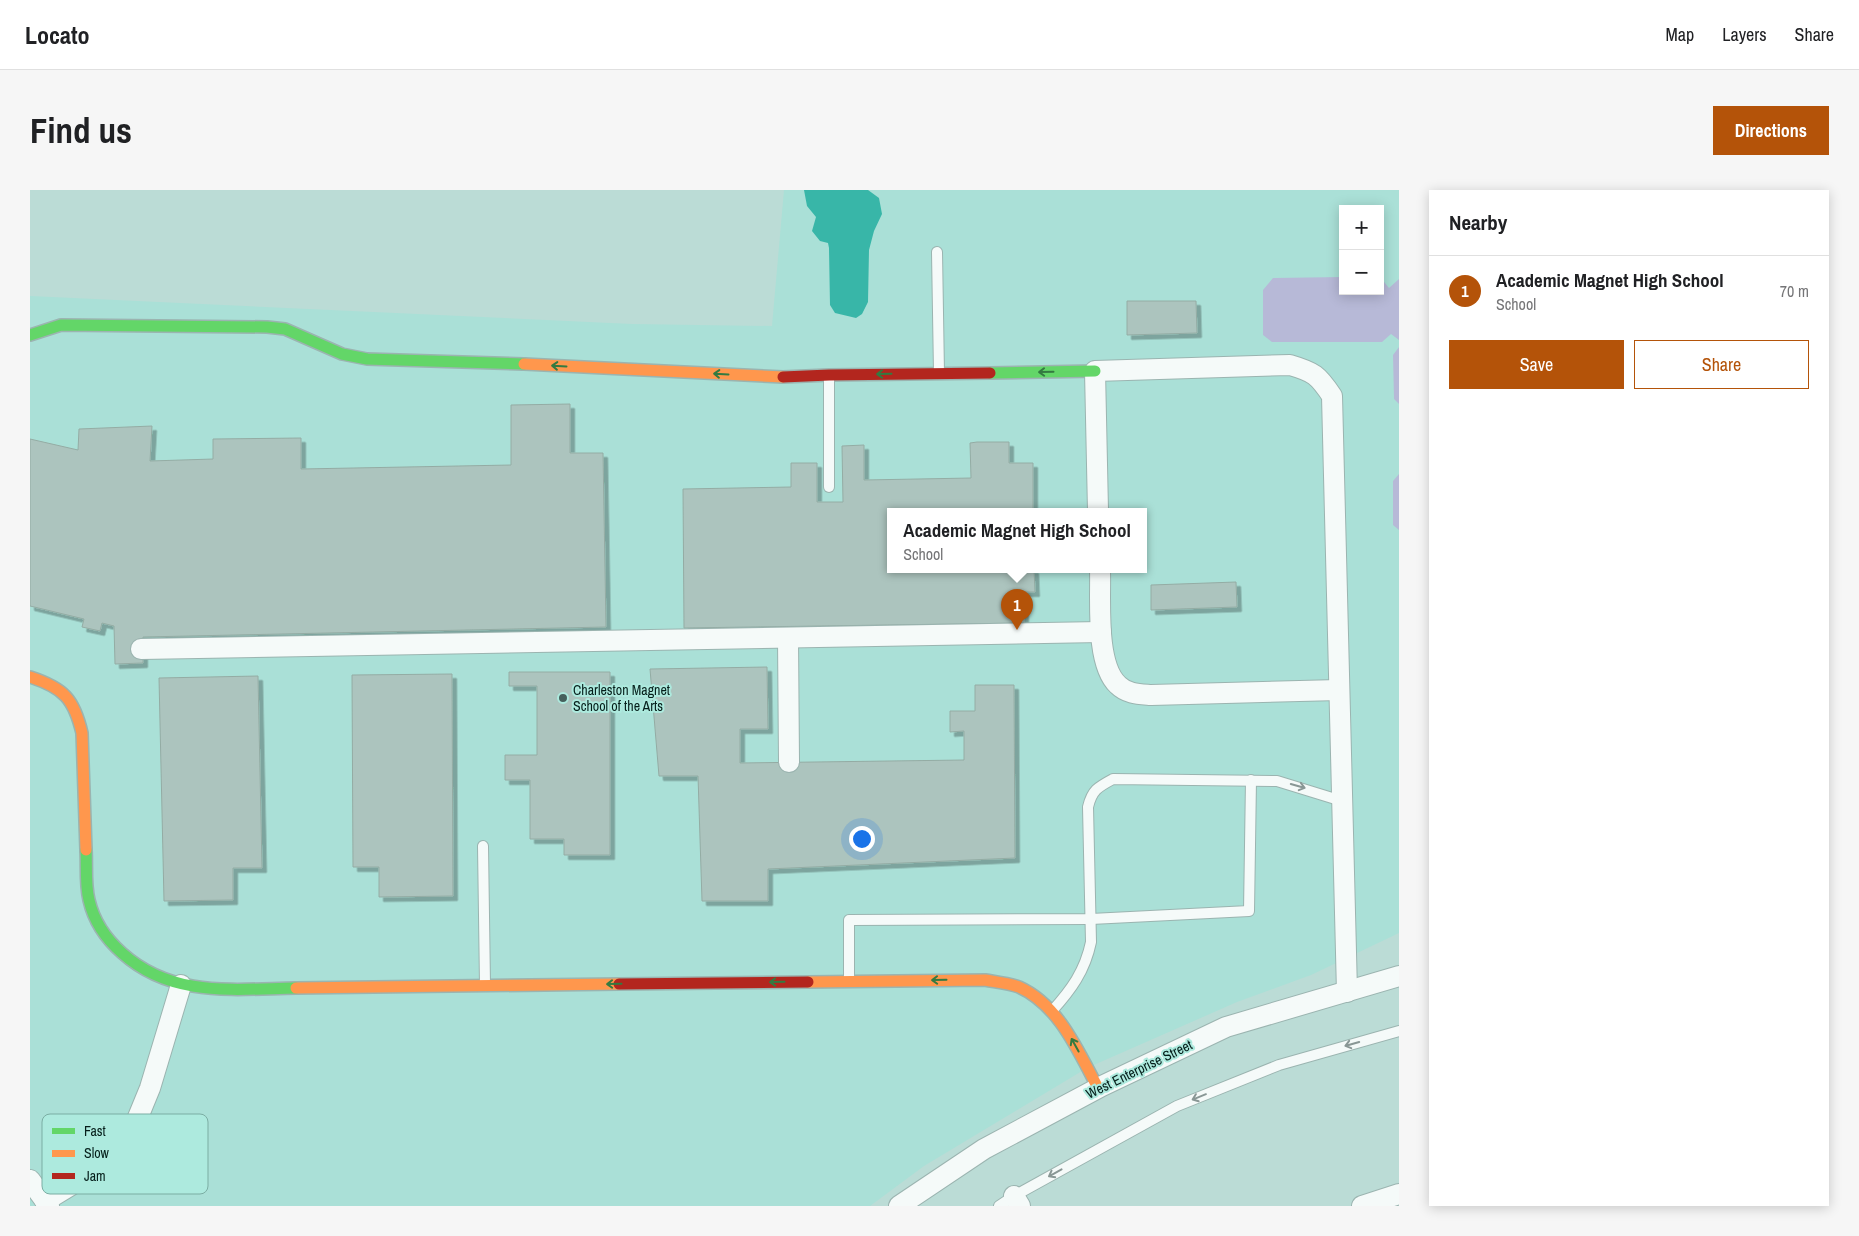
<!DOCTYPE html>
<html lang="en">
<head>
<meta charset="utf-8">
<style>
  :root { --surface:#fff; --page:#f6f6f6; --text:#202124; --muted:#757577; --line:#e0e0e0; --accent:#b45309 }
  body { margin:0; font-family:"Archivo Narrow",sans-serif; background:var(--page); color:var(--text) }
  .controls { position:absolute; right:15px; top:15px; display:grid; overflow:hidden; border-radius:0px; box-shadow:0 2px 12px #0003 }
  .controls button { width:45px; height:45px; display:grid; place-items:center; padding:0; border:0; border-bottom:1px solid var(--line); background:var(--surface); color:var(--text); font:25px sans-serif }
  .you { position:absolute; left:831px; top:648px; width:18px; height:18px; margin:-12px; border:4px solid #fff; border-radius:50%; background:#1a73e8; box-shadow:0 0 0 8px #1a73e833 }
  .badge { display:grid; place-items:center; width:32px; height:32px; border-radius:50%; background:var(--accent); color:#fff; font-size:16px; font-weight:700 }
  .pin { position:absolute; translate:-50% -41px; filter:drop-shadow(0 1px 2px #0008) }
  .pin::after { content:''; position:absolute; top:26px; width:18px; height:15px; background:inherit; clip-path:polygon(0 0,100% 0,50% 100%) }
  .popup { position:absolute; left:857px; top:318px; width:260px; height:65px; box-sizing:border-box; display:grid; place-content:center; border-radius:0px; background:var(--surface); filter:drop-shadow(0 1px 4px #0005); font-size:16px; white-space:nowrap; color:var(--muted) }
  .popup b { font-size:19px; color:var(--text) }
  .popup::after { content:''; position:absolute; left:50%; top:100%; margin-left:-10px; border:10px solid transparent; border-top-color:var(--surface) }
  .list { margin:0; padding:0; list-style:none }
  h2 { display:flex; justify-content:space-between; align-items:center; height:65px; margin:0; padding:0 20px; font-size:21px }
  h2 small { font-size:16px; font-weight:400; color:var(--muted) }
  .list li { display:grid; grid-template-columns:32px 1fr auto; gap:15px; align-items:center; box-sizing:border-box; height:70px; padding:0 20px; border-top:1px solid var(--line) }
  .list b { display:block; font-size:19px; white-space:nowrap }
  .list p { margin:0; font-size:16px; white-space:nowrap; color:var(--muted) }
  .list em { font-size:16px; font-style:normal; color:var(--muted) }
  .actions { display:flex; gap:10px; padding:15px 20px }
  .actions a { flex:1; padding:11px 0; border:1px solid var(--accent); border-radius:0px; text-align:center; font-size:18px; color:var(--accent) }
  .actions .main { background:var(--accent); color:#fff }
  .map { position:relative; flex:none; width:1369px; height:1016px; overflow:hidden; border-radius:0px }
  header { display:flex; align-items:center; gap:30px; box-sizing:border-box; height:70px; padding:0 25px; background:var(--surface); border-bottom:1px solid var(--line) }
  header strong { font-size:24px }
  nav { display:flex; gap:28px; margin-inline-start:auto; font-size:18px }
  .intro { display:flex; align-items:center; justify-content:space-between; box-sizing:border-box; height:120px; padding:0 30px }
  h1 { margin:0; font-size:35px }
  .button { padding:12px 22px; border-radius:0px; background:var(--accent); color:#fff; font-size:18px; font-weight:700 }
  main { display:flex; gap:30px; padding:0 30px }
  aside { flex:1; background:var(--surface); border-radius:0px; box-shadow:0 2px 12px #0003 }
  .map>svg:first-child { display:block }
  .built { fill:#aae0d7; fill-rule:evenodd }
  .green { fill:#b7b9d7 }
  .water { fill:#38b6a8 }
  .building { fill:#acc4be; stroke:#94aca4; filter:url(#shadow) }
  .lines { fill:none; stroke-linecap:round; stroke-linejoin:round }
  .lane-casing { stroke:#9bb4b0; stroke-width:12 }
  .street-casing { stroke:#9bb4b0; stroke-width:22 }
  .fast-casing { stroke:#9bb4b0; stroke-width:14 }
  .slow-casing { stroke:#9bb4b0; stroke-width:14 }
  .jam-casing { stroke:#9bb4b0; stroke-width:14 }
  .lane { stroke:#f5faf9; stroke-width:10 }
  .street { stroke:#f5faf9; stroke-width:20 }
  .fast { stroke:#63d668; stroke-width:11 }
  .slow { stroke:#ff974d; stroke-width:11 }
  .jam { stroke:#b3261e; stroke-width:11 }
  .oneway { stroke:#347a41 }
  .oneway2 { stroke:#899795 }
  .poi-dot { fill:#45605c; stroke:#adeade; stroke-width:2 }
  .labels { text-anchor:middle; stroke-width:4; stroke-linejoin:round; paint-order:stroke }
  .poi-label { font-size:14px; fill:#051e1a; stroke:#adeade; text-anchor:start }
  .street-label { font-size:14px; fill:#051e1a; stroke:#adeade }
  .key { fill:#adeade; stroke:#7bada3; stroke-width:1 }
  .key-label { font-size:14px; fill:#051e1a }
</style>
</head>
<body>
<header>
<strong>Locato</strong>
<nav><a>Map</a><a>Layers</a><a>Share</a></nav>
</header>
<div class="intro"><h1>Find us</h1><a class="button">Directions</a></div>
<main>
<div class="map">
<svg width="1369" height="1016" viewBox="0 0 1369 1016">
  <defs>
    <filter id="shadow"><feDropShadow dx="4.5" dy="4.5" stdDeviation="0" flood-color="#0004"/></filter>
  </defs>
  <rect width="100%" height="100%" fill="#bbdcd6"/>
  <path class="built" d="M754 0H1369V743L1281 785 1207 812 1057 878 894 976 840 1016H0V106L602 134 742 136ZM1313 19H1350V101H1313ZM861 321H1113V379H861Z"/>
  <g class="green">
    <path d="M1313 87V101H1350V87L1359 98 1369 89V150L1361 144 1352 152H1242L1233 145V100L1243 88Z"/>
    <path d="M1369 157V214L1364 209 1363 165Z"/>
    <path d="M1369 284V340L1363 335V291Z"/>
  </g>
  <path class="water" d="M774 0H838L849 8 852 24 844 41 839 60 838 112 832 124 826 128 805 123 800 115 799 58 798 53 790 51 782 41 786 27 777 16Z"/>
  <g class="building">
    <path d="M1097 111H1166L1167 143 1097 145Z"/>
    <path d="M540 214V263H573L576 437 113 447V473L85 474 84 436 72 433 70 441 52 437 54 429 0 416V249L48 260 49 239 122 236 120 271 183 269V249L271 248V279L481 275V215Z"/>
    <path d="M947 252H979V273H1003V321H861V379H1004L1005 402H994V433L654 438 653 299 761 297V273H787V312H813L812 256 834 255V290L941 288 940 253Z"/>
    <path d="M1206 392 1207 417 1121 420V395Z"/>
    <path d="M737 477 738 539H710V573L934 570V541L920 542V521H945V495H984L985 668 738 679V711H672L668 586H629L620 479Z"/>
    <path d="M479 482H580V665H534V649H500V590H475V565H507V496H479Z"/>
    <path d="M422 484 423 706 349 707V677H323L322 485Z"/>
    <path d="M228 486 232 678H203V710L134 711 129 488Z"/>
  </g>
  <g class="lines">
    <g class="lane-casing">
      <g id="lane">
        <path d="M907 62 909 183"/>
        <path d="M799 297V186"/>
        <path d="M453 656 455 795"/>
        <path d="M819 790V730L1061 729 1219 721 1221 590"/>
        <path d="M1022 821C1041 800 1055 781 1061 752L1058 617C1062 600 1068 597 1083 589L1247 591 1312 611"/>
        <path d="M969 1016 984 1006 1147 916 1249 875 1369 841"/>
      </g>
    </g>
    <g class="street-casing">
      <g id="street">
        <path d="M1068 321 1065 181 1260 175C1284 182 1288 185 1302 206L1317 802"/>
        <path d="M1070 379C1071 409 1065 474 1088 495 1097 504 1109 504 1121 505L1309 500"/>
        <path d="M758 448 759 572"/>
        <path d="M111 459 1071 442"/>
        <path d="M0 990 19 1016"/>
        <path d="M984 1006 990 1016"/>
        <path d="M15 1011 56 986 86 959 104 937 120 898 151 795"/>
        <path d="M869 1016 954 959 1072 896 1196 837 1369 786"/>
        <path d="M1332 1016 1369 1004"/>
      </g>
    </g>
    <g class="fast-casing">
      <g id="fast">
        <path d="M0 145 31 135 237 137 255 139 312 164 337 169 494 174"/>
        <path d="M960 183 1065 181"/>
        <path d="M56 660C57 676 55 694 59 710 64 732 75 748 92 763 142 808 204 799 266 798"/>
      </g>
    </g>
    <g class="slow-casing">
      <g id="slow">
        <path d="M494 174 753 187"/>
        <path d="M0 487C34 498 44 509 52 543L56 660"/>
        <path d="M778 792 955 790C966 792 978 793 989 797 1029 815 1048 861 1068 898"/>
        <path d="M266 798 589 794"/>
      </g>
    </g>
    <g class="jam-casing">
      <g id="jam">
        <path d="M753 187 799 185 960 183"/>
        <path d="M589 794 778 792"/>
      </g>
    </g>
    <use href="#lane" class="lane"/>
    <use href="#street" class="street"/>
    <use href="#fast" class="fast"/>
    <use href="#slow" class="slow"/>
    <use href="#jam" class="jam"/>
  </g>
  <defs><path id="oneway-shaft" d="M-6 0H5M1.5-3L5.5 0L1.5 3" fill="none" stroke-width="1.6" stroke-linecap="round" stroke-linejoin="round" transform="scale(1.25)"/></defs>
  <g class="oneway">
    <use href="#oneway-shaft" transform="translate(529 176) rotate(-177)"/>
    <use href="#oneway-shaft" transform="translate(1016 182) rotate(179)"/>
    <use href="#oneway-shaft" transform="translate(691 184) rotate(-177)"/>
    <use href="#oneway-shaft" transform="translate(854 184) rotate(179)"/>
    <use href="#oneway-shaft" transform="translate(909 790) rotate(179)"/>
    <use href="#oneway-shaft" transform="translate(747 792) rotate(179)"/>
    <use href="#oneway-shaft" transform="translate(584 794) rotate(179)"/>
    <use href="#oneway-shaft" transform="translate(1045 855) rotate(-119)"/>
  </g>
  <g class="oneway2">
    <use href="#oneway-shaft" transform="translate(1268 596) rotate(16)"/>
    <use href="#oneway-shaft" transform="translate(1322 854) rotate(164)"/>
    <use href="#oneway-shaft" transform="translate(1169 907) rotate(158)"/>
    <use href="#oneway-shaft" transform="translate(1025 983) rotate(151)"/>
  </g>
  <circle class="poi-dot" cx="533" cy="508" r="5"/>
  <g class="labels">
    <g class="poi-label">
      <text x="543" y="505">Charleston Magnet<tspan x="543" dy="16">School of the Arts</tspan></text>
    </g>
    <g class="street-label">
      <text transform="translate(1109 879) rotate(-26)" y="5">West Enterprise Street</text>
    </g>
  </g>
  <rect x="12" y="924" width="166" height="80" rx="8" class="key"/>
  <rect x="22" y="938" width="23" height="6" fill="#63d668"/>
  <rect x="22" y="960" width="23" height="7" fill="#ff974d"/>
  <rect x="22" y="983" width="23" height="6" fill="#b3261e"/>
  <g class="key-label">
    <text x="54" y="946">Fast</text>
    <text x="54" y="968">Slow</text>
    <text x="54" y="991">Jam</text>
  </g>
</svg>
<div class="controls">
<button>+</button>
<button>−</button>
</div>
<div class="you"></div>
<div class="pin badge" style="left:987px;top:440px">1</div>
<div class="popup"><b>Academic Magnet High School</b>School</div>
</div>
<aside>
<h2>Nearby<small></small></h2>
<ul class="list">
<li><span class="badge">1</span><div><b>Academic Magnet High School</b><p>School</p></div><em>70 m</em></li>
</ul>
<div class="actions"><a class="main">Save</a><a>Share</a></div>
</aside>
</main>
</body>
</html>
